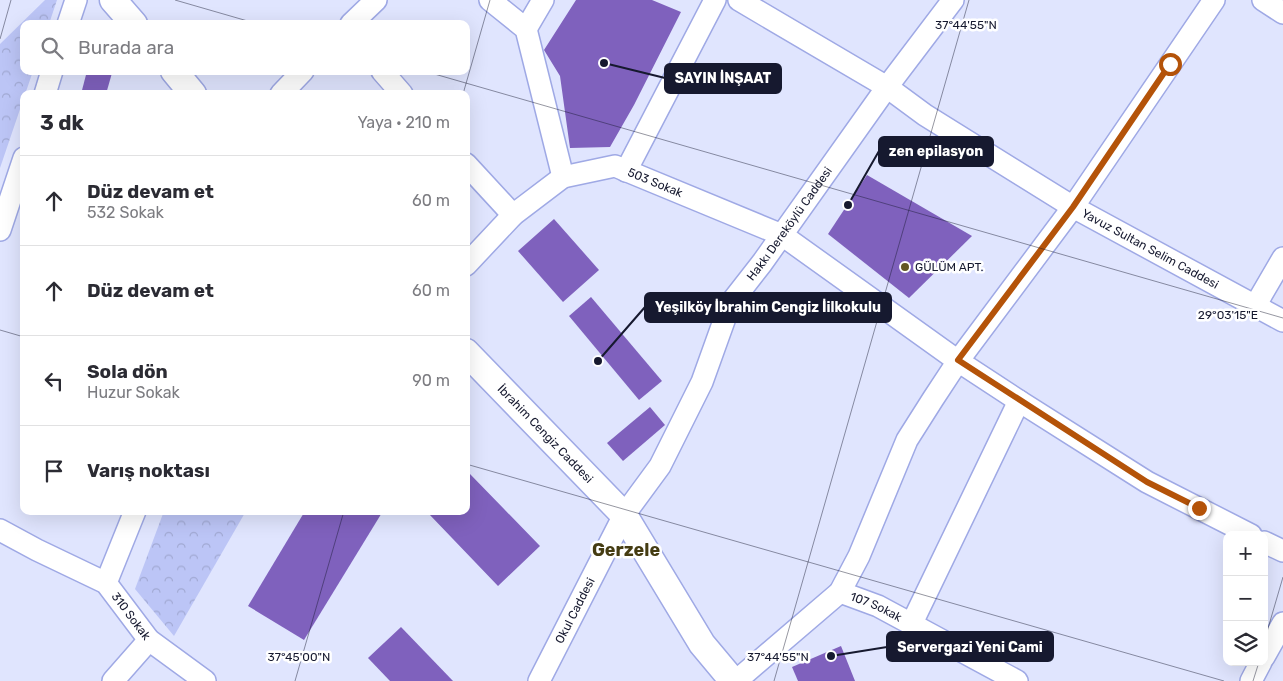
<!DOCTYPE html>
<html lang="tr">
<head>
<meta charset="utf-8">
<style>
  :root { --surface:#fff; --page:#f7f7f7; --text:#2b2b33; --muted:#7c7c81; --line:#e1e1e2 }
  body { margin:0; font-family:Rubik,sans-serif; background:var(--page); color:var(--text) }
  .controls { position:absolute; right:15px; bottom:15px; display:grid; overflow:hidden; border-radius:10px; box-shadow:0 5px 20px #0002 }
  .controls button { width:45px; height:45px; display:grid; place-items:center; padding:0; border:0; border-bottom:1px solid var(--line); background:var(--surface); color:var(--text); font:25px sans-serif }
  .stop { position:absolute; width:15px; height:15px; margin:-11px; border:4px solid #b45309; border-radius:50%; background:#fff }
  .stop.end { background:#b45309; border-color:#fff; box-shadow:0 1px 5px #0008 }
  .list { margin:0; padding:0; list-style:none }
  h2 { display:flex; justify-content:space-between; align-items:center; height:65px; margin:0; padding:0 20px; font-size:21px }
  h2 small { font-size:16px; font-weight:400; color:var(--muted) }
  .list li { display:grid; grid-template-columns:32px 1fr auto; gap:15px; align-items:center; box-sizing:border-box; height:90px; padding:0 20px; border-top:1px solid var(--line) }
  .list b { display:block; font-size:19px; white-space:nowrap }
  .list p { margin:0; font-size:16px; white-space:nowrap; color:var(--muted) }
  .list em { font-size:16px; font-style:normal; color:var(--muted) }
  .icon { flex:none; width:28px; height:28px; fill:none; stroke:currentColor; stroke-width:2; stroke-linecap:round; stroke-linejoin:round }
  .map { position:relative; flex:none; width:1283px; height:681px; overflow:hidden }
  .search { position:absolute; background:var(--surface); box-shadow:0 5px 20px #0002; left:20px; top:20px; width:450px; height:55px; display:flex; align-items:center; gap:12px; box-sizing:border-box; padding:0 18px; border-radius:10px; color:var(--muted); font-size:19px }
  .panel { position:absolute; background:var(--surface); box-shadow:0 5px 20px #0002; left:20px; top:90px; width:450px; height:425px; border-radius:10px }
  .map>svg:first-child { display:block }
  .park { fill:url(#park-crowns) }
  .building { fill:#7f61bd }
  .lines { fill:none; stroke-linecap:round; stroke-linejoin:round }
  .minor-casing { stroke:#9fa9e5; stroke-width:24 }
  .major-casing { stroke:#9fa9e5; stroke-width:29 }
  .minor { stroke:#fff; stroke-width:21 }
  .major { stroke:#fff; stroke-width:26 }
  .route { stroke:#b45309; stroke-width:6 }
  .ticks { fill:none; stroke:#16192f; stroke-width:1; stroke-opacity:0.45 }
  .poi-dot { fill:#635724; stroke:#fff; stroke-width:2 }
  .labels { text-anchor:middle; stroke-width:5; stroke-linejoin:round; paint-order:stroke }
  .street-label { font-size:12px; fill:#16192f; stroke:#fff }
  .poi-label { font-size:12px; fill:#16192f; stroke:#fff; text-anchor:start }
  .district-label { font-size:18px; font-weight:bold; fill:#453c12; stroke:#fff }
  .ticks-label { font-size:12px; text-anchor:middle; fill:#16192f; stroke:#fff; stroke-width:5; stroke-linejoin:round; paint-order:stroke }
  .leader { fill:none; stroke:#16192f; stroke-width:2 }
  .callout-dot { fill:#16192f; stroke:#fff; stroke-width:2 }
  .callout { fill:#16192f; stroke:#16192f; stroke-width:2 }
  .callout-label { font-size:14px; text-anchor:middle; font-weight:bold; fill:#fff }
</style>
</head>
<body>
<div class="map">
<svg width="1283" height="681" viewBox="0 0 1283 681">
  <defs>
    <pattern id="park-crowns" width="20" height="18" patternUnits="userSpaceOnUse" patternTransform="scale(1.25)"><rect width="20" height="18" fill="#bcc5f6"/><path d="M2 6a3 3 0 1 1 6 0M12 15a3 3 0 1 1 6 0" fill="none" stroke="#a1a9d3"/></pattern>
  </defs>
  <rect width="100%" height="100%" fill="#e0e5fe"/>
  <g class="park">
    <path d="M45 0H57L49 24H24V71H33L0 168V44Z"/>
    <path d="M164 511H246L174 636 135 589Z"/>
  </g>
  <g class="building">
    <path d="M576 0H652L681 12 634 105 610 147 570 148 560 76 544 50Z"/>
    <path d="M87 71H104L112 73 106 94H81Z"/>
    <path d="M867 175 972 236 909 298 828 234Z"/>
    <path d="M554 219 599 270 563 302 518 251Z"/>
    <path d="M591 297 662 381 639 400 569 316Z"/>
    <path d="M650 407 665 425 623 461 607 443Z"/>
    <path d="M470 474 540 546 498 586 429 514 432 511H466V478Z"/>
    <path d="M305 511H383L304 640 248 606Z"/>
    <path d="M401 627 453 681H390L368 658Z"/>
    <path d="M841 646 855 681H798L792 667Z"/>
  </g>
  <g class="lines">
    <g class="minor-casing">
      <g id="minor">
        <path d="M490 0 526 29 563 177"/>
        <path id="s1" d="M739 0 887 87 925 115 1073 207 1283 321"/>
        <path d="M1263 0 1283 13"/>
        <path d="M68 24 76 0"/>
        <path d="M351 24 376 0"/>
        <path d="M526 29 543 0"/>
        <path d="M382 71 402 94"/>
        <path d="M45 94 52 71"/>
        <path d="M281 94 303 71"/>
        <path d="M466 164 513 215"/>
        <path d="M626 171 715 0"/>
        <path d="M0 230 24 158"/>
        <path id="s2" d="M466 265 513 215 563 177 615 166 782 235 958 361 1019 401 1147 482 1251 535"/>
        <path d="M1255 306 1283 258"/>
        <path id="s3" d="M0 530 37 550 106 583 149 640 205 681"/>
        <path d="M1264 542 1283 551"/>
        <path d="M106 583 135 511"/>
        <path id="s4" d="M840 592 878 606 1017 681"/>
        <path d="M912 623 1019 401"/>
        <path d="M1264 657 1283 623"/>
        <path d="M113 681 149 640"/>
        <path id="s5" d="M539 681 624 515 660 466 702 382 730 304 762 263 887 87 953 0"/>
        <path d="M736 681 840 592 859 556 907 440 933 399 958 361 1073 207 1214 0"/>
        <path d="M1251 681 1261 662"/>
      </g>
    </g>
    <g class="major-casing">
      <g id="major">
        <path d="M113 0 134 24"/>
        <path d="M174 71 193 94"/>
        <path id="s6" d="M466 352 624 515 702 644 733 681"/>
      </g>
    </g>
    <use href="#minor" class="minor"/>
    <use href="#major" class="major"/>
  </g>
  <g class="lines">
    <path class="route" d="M1170 64 1073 207 958 360 1147 482 1199 508"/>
  </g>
  <path class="ticks" d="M175 0 258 24M0 39 11 0M424 71 1283 318M463 94 490 0M0 330 24 337M466 464 1224 681M1264 642 1283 577M295 681 344 511M774 681 969 0M1253 681 1259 662"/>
  <circle class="poi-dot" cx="905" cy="267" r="5"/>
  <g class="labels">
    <g class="street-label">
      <text dy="4" stroke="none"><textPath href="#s2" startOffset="228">503 Sokak</textPath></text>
      <text dy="4" stroke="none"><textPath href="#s5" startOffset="524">Hakkı Dereköylü Caddesi</textPath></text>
      <text dy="4" stroke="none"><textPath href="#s1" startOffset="481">Yavuz Sultan Selim Caddesi</textPath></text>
      <text dy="4" stroke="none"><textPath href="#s6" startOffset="114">İbrahim Cengiz Caddesi</textPath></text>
      <text dy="4" stroke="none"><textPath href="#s4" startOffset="39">107 Sokak</textPath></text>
      <text dy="4" stroke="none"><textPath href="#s5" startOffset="79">Okul Caddesi</textPath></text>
      <text dy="4" stroke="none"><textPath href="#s3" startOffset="160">310 Sokak</textPath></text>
    </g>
    <g class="poi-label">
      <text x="915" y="271">GÜLÜM APT.</text>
    </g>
    <g class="district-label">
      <text x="626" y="556">Gerzele</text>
    </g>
  </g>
  <g class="ticks-label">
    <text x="966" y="29">37°44'55"N</text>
    <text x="1228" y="319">29°03'15"E</text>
    <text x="299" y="661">37°45'00"N</text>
    <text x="778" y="661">37°44'55"N</text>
  </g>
  <path class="leader" d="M604 63L665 78M848 205L879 151M598 361L645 307M831 656L887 647"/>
  <g class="callout-dot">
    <circle cx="604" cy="63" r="5"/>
    <circle cx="848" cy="205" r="5"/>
    <circle cx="598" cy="361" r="5"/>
    <circle cx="831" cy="656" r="5"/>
  </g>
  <g class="callout">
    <rect x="665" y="64" width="116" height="29" rx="5"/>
    <rect x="879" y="137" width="114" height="29" rx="5"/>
    <rect x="645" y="293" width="246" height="29" rx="5"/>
    <rect x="887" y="632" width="166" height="29" rx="5"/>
  </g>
  <g class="callout-label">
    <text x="723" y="83">SAYIN İNŞAAT</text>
    <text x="936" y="156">zen epilasyon</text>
    <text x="768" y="312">Yeşilköy İbrahim Cengiz İilkokulu</text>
    <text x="970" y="652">Servergazi Yeni Cami</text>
  </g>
</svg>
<div class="controls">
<button>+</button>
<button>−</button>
<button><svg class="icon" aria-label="layers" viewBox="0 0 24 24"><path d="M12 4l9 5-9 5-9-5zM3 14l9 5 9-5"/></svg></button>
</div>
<div class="stop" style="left:1170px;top:64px"></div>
<div class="stop end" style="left:1199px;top:508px"></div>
<div class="search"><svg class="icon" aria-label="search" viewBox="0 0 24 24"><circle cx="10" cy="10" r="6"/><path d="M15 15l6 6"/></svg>Burada ara</div>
<section class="panel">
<h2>3 dk<small>Yaya · 210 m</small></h2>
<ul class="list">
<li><svg class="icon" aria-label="ahead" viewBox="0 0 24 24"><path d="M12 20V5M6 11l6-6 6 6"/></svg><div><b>Düz devam et</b><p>532 Sokak</p></div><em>60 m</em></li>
<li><svg class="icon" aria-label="ahead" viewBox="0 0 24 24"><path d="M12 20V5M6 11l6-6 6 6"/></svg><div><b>Düz devam et</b></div><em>60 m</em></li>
<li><svg class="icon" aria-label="left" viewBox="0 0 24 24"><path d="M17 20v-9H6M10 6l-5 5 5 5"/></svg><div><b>Sola dön</b><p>Huzur Sokak</p></div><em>90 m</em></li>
<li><svg class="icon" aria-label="arrive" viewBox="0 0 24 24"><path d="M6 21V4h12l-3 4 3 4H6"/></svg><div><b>Varış noktası</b></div></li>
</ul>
</section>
</div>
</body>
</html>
